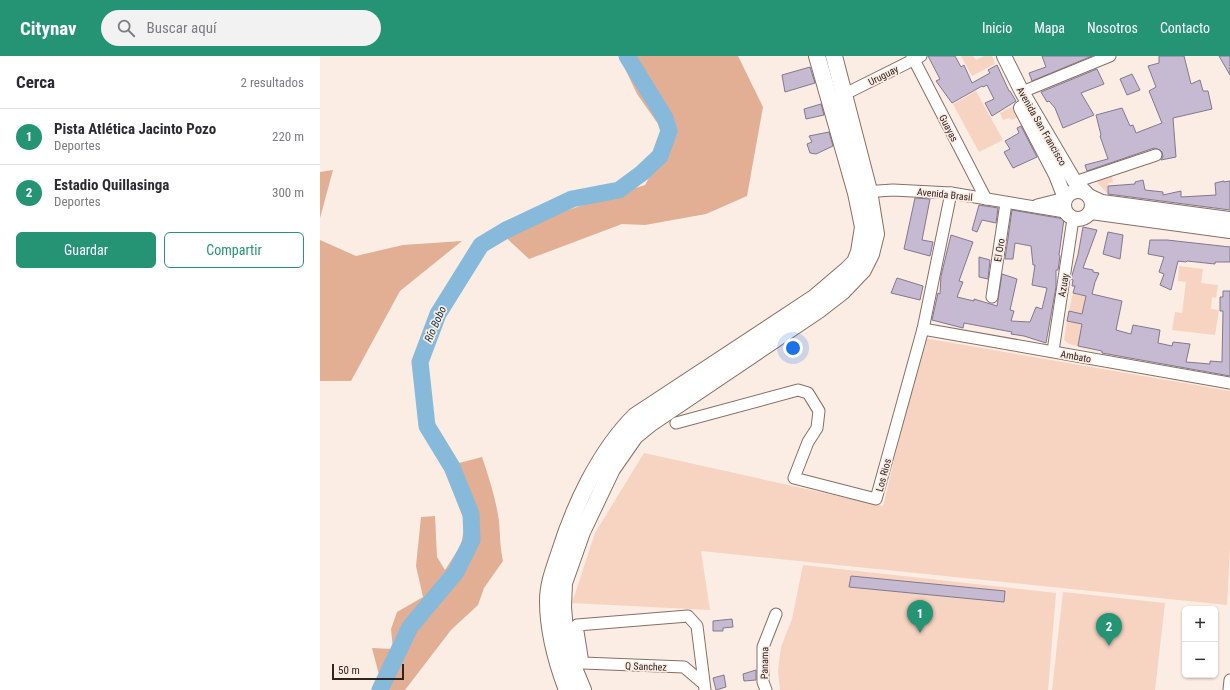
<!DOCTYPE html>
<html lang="es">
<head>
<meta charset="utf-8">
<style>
  :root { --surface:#fff; --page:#f2f2f3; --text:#2b2b33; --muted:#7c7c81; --line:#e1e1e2; --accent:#249475 }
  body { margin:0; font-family:"Roboto Condensed",sans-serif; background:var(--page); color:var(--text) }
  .controls { position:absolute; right:12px; bottom:12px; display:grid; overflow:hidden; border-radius:6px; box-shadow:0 1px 3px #0004 }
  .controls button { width:36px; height:36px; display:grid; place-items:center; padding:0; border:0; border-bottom:1px solid var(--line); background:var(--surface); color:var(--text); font:20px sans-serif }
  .scale { position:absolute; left:12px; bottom:10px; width:72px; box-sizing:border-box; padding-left:4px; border:2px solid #2e2520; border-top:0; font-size:11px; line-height:14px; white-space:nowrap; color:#2e2520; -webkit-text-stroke:3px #fbece4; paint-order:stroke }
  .you { position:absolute; left:473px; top:292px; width:14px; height:14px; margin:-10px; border:3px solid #fff; border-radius:50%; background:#1a73e8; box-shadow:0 0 0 6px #1a73e833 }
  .badge { display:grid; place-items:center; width:26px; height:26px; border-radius:50%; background:var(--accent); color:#fff; font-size:13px; font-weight:700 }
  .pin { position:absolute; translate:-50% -33px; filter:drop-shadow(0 1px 2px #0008) }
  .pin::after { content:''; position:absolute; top:21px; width:14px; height:12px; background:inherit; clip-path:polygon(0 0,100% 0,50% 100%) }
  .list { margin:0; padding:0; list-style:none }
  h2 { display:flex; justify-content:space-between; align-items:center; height:52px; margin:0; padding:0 16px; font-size:17px }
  h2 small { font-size:13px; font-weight:400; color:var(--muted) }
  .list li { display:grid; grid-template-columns:26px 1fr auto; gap:12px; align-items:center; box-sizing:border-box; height:56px; padding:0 16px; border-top:1px solid var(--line) }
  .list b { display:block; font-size:15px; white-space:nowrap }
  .list p { margin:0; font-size:13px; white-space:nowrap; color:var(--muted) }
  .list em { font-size:13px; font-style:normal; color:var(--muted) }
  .actions { display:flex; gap:8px; padding:12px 16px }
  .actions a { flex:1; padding:9px 0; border:1px solid var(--accent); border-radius:6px; text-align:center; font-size:14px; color:var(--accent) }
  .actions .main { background:var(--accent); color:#fff }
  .icon { flex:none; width:22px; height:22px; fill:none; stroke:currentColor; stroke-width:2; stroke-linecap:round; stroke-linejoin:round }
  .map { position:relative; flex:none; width:910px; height:634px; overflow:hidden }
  header { display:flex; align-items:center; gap:24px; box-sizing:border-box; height:56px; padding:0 20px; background:var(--accent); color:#fff }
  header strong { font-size:19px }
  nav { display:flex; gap:22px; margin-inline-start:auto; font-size:14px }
  .search { width:280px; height:36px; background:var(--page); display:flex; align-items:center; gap:10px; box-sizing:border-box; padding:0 14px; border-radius:22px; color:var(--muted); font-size:15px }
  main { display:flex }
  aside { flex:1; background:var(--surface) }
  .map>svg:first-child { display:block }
  .green { fill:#f7d3c1 }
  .forest { fill:#e2af95 }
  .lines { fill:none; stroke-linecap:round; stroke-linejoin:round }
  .river { stroke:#87bada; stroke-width:17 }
  .building { fill:#c5bad1; stroke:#83788d }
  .minor-casing { stroke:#877065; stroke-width:13 }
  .tertiary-casing { stroke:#877065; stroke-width:16 }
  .secondary-casing { stroke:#877065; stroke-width:18 }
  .minor { stroke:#fff; stroke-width:11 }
  .tertiary { stroke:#fff; stroke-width:14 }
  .secondary { stroke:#fff; stroke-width:16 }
  .labels { text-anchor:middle; stroke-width:3.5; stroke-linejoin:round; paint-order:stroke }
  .street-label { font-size:10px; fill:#2e2520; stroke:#fbece4 }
  .water-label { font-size:11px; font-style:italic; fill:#053147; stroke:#fbece4 }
</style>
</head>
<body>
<header>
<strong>Citynav</strong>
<div class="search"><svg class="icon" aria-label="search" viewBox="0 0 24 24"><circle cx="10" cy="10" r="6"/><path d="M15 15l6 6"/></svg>Buscar aquí</div>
<nav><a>Inicio</a><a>Mapa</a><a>Nosotros</a><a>Contacto</a></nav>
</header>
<main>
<aside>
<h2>Cerca<small>2 resultados</small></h2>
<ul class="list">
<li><span class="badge">1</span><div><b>Pista Atlética Jacinto Pozo</b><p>Deportes</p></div><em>220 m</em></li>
<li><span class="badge">2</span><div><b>Estadio Quillasinga</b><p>Deportes</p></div><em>300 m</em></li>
</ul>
<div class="actions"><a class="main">Guardar</a><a>Compartir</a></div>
</aside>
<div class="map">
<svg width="910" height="634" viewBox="0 0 910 634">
  <rect width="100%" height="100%" fill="#fbece4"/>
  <g class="green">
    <path d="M641 0H653L656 4 664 0H672L675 8 652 20Z"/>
    <path d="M656 35 683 84 659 96 633 48Z"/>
    <path d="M697 48 702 59 692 64 689 62 683 64 680 57Z"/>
    <path d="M791 117 793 126 788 127 787 137 774 123Z"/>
    <path d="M859 210 883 213 881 227 898 229 896 242 892 241 891 253 899 254 895 279 852 274 855 256 862 257 866 226 858 225Z"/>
    <path d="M753 237 766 240 765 245 770 246 768 259 749 255Z"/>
    <path d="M747 265 762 268 758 290 749 288 744 284Z"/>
    <path d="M604 282 910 335V491L907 549 381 495 390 554 252 547 275 477 324 397 563 450Z"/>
    <path d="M483 509 736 537 728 634H460L458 614 461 591 472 563Z"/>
    <path d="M743 536 845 547 835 634H732Z"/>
  </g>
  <g class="forest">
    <path d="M299 0H418L443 51 427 140 386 158 325 169 302 168 209 203 180 176 325 129 350 85 317 38Z"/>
    <path d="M13 114 0 162V116Z"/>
    <path d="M0 184 36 200 83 189 142 185 80 235 31 325H0Z"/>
    <path d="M162 401C169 422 176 443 179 465 180 478 180 491 183 505L164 532 158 549 131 574 85 634H63L52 592 73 593 71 573 77 556 103 541 96 510 101 461 115 460 117 501 125 514 141 489 145 467 124 411Z"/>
  </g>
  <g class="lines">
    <path class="river" d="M60 634 90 571 136 516 152 484 151 458 132 411 107 370 100 306 118 258 161 189 186 174 252 143 299 134 322 117 340 100 349 75 345 62 307 0"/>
  </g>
  <g class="building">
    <path d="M608 0H635L641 11 644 9 652 27 670 17 668 14 677 9 689 35H690L696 45 672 60 665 47 674 43 667 29 663 31 662 30 632 47 616 25 620 23Z"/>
    <path d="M722 0H772L712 25 709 17 726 11Z"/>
    <path d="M839 0H864L871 28 880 24 883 35H888L892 53 853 62 856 101 841 104 843 101 842 96 840 94 834 92 767 115 765 109 788 103 780 80 781 79 776 59 802 52 810 70 813 69 816 77 842 67 829 35 836 31 828 10 839 7Z"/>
    <path d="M899 0H910V19Z"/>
    <path d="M490 11 495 27 465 36 462 19Z"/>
    <path d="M777 13 784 28 761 37 774 59 743 72 735 52 729 45 727 46 721 36Z"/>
    <path d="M812 18 820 34 807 39 800 23Z"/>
    <path d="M501 48 504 59 486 63 484 53Z"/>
    <path d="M701 70 717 101 693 112 684 96 690 93 685 85 699 77 697 72Z"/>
    <path d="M509 76 513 90 496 98 490 97 487 88 492 86 489 80Z"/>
    <path d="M823 124 825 134 843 136V139L861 135V141L896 139 895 127 904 125V126L910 125V154L788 138V130L815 128V126Z"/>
    <path d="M595 142 610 143 602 184 613 186 610 200 584 193Z"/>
    <path d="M659 149 678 152 676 167 662 164 657 176 652 174Z"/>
    <path d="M692 154 744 163 739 199 740 200 738 214H736V231L726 287 704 280 691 278 692 276 644 267 643 272 612 264 618 237 620 238 621 220 631 179 653 186 639 225 643 226 637 241 654 245V243L677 250 682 218 697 223 690 254 694 255 691 265 710 266 716 251 722 253 727 232 712 229 715 209H713L711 190 695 187 693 203H685Z"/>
    <path d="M763 171 777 174 763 212 773 214V216L779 217 775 226 772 238 802 245 796 274 811 278 813 269 840 274 838 287 852 290 853 286 870 288 866 306 890 308V305L902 306 903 255H900V241H903V235H910V320L782 297V295L758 290 762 268 747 265 749 255 762 258 766 240 753 237 755 230H752L753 224 751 223 758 199Z"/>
    <path d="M788 176 803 179 800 203 783 198Z"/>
    <path d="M830 184H847L910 191V206H895V208L867 205 866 206 858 205 851 234 840 229 844 218 839 216 844 201 828 198Z"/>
    <path d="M659 201 670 204 668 223 659 221Z"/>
    <path d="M577 222 603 230 600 244 571 237Z"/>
    <path d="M531 520 685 535 684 546 529 531Z"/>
    <path d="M412 563 413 571 403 572V575H393V565Z"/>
    <path d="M436 614V624L424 625 423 618Z"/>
    <path d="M404 619 406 631 396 634 393 622Z"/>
  </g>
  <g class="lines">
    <g class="minor-casing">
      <g id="minor">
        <path d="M592 0 666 143"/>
        <path d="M702 36 790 0"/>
        <path d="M525 38 601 0"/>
        <path d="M755 126 836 99"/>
        <path d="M543 136 573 134 631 137 745 156"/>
        <path d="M717 149 745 142"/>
        <path d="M672 241 686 147"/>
        <path d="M603 273 910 327"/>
        <path d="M733 295 753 163"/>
        <path d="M356 367 478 334 488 337 499 355 497 372 488 386 474 422 556 443 603 273 631 137"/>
        <path d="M384 628 364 611 263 607 257 569 368 560 377 570 385 634"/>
        <path d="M446 634 443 626V591L456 558"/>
        <path d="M909 634 910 624"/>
      </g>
    </g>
    <g class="tertiary-casing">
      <g id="tertiary">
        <path d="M684 0 702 36 755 126 766 137"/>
        <path d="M701 52 736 119 745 142"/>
        <circle cx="758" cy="149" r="14"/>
        <path d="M769 140 782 146 910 163"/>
        <path d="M771 156 910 175"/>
      </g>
    </g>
    <g class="secondary-casing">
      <g id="secondary">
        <path d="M247 634C236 605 228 576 228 545 228 528 234 513 239 498 254 450 279 396 315 360L494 242 528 213 535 206 539 196 543 171 536 137 497 0"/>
        <path d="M263 634 251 605 245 575 243 551 244 527 262 476 292 413 315 380 331 367 500 253 522 236 543 214 551 198 556 178 549 135 514 0"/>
      </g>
    </g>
    <use href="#minor" class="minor"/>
    <use href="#tertiary" class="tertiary"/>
    <use href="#secondary" class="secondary"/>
  </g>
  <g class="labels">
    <g class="street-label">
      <text transform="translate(563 19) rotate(-27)" y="4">Uruguay</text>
      <text transform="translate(722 70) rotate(60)" y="4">Avenida San Francisco</text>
      <text transform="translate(629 72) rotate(62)" y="4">Guayas</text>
      <text transform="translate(625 138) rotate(6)" y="4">Avenida Brasil</text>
      <text transform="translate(679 194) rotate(-81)" y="4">El Oro</text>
      <text transform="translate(743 229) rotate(-81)" y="4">Azuay</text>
      <text transform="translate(756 300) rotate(10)" y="4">Ambato</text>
      <text transform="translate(563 419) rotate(-75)" y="4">Los Rios</text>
      <text transform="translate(444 607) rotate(-89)" y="4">Panama</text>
      <text transform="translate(326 610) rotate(2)" y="4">Q Sanchez</text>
    </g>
    <g class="water-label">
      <text transform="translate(115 268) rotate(-66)" y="4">Río Bobo</text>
    </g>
  </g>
</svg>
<div class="controls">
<button>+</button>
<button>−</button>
</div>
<div class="scale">50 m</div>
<div class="you"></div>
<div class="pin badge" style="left:600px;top:577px">1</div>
<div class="pin badge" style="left:789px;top:590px">2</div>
</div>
</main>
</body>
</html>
